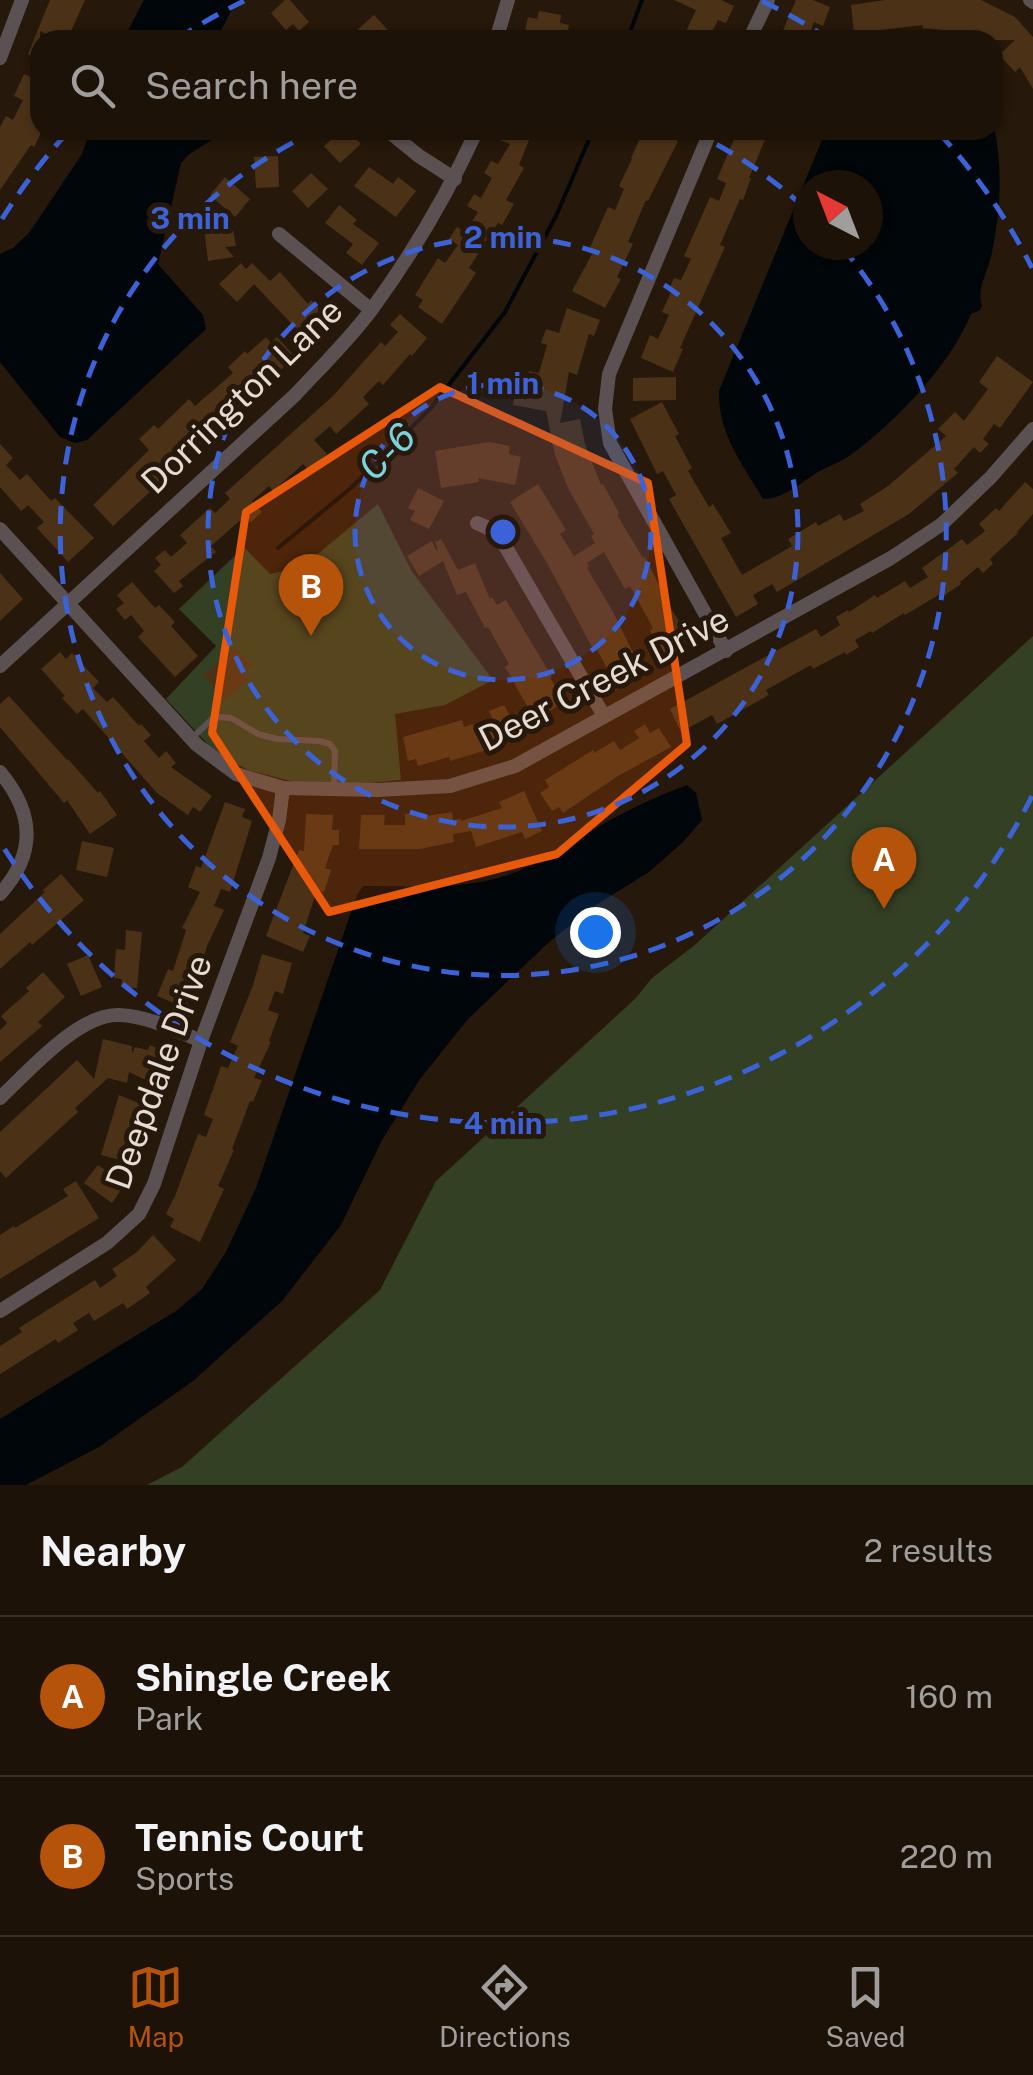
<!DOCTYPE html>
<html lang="en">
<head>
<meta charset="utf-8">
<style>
  :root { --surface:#1c1208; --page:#292016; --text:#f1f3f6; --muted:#a09e9c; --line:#3a3229; --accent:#b45309 }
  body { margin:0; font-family:"Public Sans",sans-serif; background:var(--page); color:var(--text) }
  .compass { position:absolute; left:793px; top:170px; width:90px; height:90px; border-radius:50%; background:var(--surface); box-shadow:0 2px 8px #0004; rotate:318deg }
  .you { position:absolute; left:595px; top:932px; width:35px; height:35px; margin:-25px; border:8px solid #fff; border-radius:50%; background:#1a73e8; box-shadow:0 0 0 15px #1a73e833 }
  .badge { display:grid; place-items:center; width:65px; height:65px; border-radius:50%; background:var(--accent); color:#fff; font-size:32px; font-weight:700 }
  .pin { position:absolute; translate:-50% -82px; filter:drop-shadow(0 2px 5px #0008) }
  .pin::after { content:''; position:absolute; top:52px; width:35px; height:30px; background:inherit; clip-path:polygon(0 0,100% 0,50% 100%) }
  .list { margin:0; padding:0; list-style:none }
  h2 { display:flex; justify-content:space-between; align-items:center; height:130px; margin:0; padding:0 40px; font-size:42px }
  h2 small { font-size:32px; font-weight:400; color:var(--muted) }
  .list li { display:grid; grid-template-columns:65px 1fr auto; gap:30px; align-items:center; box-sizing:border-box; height:160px; padding:0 40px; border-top:2px solid var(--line) }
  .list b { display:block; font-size:38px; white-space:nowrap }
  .list p { margin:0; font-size:32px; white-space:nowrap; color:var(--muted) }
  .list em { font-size:32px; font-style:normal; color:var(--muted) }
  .icon { flex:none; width:55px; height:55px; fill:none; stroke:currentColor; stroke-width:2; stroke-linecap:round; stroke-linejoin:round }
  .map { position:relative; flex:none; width:1033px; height:1485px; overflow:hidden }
  .search { position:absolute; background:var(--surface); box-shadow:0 2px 8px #0004; left:30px; right:30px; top:30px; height:110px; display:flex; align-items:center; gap:25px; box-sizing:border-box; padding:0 35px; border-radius:30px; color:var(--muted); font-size:38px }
  .sheet { height:450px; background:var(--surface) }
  nav { display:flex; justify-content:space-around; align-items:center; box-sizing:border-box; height:140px; border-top:2px solid var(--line); background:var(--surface); font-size:28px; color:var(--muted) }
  nav a { display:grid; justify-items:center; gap:5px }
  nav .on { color:var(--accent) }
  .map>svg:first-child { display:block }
  .green { fill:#344024 }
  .water { fill:#000609; fill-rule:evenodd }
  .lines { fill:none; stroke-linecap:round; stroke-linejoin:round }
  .stream { stroke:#000609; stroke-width:4 }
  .building { fill:#4b3217 }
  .lane { stroke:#5b5152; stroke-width:6 }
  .street { stroke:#5b5152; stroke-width:14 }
  .marked { fill:#e8590c; fill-opacity:0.2; stroke:#e8590c; stroke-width:8; stroke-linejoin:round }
  .ring { fill:none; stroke:#3b63d7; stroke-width:5; stroke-dasharray:18 12 }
  .labels { text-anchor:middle; stroke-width:10; stroke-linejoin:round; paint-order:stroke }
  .street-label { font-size:35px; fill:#e5dbd2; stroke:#26180a }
  .water-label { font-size:38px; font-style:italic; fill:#7dd2df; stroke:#26180a }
  .centre { fill:#3b63d7; stroke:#26180a; stroke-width:5 }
  .ring-label { font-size:30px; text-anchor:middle; font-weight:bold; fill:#3b63d7; stroke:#26180a; stroke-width:10; stroke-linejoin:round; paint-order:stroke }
</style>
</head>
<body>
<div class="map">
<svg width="1033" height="1485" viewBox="0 0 1033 1485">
  <rect width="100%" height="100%" fill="#26180a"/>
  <g class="green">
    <path d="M378 504 411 570 493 680 445 705 395 714 401 780 359 784H302L248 770 215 752 166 699 216 646 179 609 244 547 270 574 302 567Z"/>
    <path d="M1033 636V1485H147L182 1467 380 1290 436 1181 635 999 652 978 696 944Z"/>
  </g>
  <g class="water">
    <path d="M144 0H244L231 11 216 40H123Z"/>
    <path d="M993 123C1003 164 1001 210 992 252 989 270 976 288 982 306L980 310 971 314C949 367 897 420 852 454 841 462 829 466 818 472 800 483 784 499 763 499 742 463 718 434 719 391L826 130H993ZM868 185V245H808V185Z"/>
    <path d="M90 130H227L188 155 181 163 158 264 203 315 206 329 87 440 75 443 60 437 0 362V254L13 248 29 233 82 154Z"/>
    <path d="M687 785 696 793 702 820 683 842 649 872 596 905 548 943 468 1019 420 1079 382 1140 341 1225 282 1301 193 1381 99 1447 26 1485H0V1419L176 1311 202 1289 226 1252 256 1188 357 895 363 886C411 885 463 891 508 875 538 864 564 848 590 832 621 813 654 797 687 785Z"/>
  </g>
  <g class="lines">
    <g class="stream">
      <path d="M627 40 642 0"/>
      <path d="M278 548 351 488 431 408 505 312 557 214 593 130"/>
    </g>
  </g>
  <g class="building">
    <path d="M50 0H85L67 40H60L40 31V106L34 120 40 123V135L34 147 31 145 0 190V127L6 116 13 120 23 100 14 96 24 74 31 77 39 59 28 54Z"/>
    <path d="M285 0H290L309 22 299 31 293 24 286 30 271 13Z"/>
    <path d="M674 0H721L734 6 726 23 718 20 708 40H682L696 10Z"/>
    <path d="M796 0H813L830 7 823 26 814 22 807 40H779Z"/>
    <path d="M885 0H981L1015 17 1033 37V89L1020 67 1015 72 999 55 1015 40H942L943 30 922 28 923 25 854 33 851 5Z"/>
    <path d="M539 11 561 15 560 23 569 25 566 40 525 32 528 17 537 19Z"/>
    <path d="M374 15 397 40H346L364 24Z"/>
    <path d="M341 130H348L361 144 340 163 324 146Z"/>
    <path d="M504 130H533L519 165 524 168 506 200 514 204 502 225 498 223 469 268 476 273 442 324 418 307 423 300 415 295 438 258 445 263 458 245 449 239 457 227 465 232 478 212 467 206 474 194 481 198 492 178 484 173 491 161 498 164 510 144 500 140Z"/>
    <path d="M622 130H678L674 139 678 141 648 201 646 200 628 242 633 244 617 277 621 279 605 308 572 291 592 254 588 252 608 207 615 210 624 189 619 186 632 159 631 158 640 138Z"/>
    <path d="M738 130H769L749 178H751L743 200 740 199 720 245 725 247 680 348 683 349 673 372 641 358 650 335 658 339 669 315 662 312 672 290 669 289 674 278 681 280 691 259 684 256 710 197 719 201 726 183 717 179Z"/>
    <path d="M278 156 279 187 256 188 254 157Z"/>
    <path d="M369 167 393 184 398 177 416 191 396 217 354 186Z"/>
    <path d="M311 173 328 189 308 208 292 191Z"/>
    <path d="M225 177 250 199 235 217 210 195Z"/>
    <path d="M339 205 357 220 353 224 379 243 362 265 346 253 353 244 325 223Z"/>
    <path d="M232 224 236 246 225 247 234 257 208 261 204 228Z"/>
    <path d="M241 263 246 269 252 263 270 281 280 272 308 304 311 300 328 318 306 339 254 284 237 302 219 284Z"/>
    <path d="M567 308 600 320 594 336 589 334 577 375 569 372 560 423 580 419 585 444 601 485 603 484 619 513 617 515 643 558 645 557 670 607 692 641 667 658 650 631 653 628 630 586 625 589 604 552 587 563 589 566 587 568 612 610 641 669 615 683 595 646 592 647 547 563 510 502 538 484 566 530 560 534 574 556 595 543 591 536 594 534 568 488 555 455 546 411 513 405 516 389 525 391 529 371 539 373 547 345 541 343 546 329 559 333Z"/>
    <path d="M400 314 427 338 412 356 410 354 383 385 379 381 363 397 369 404 356 416 336 434 330 426 314 440 327 454 309 470 303 464 273 491 269 486 252 501 262 512 251 522 245 516 211 546 216 552 179 581 183 586 174 593 154 571 161 565 155 558 165 550 171 557 187 543 180 535 210 508 215 513 230 499 225 493 334 395 381 342 385 346 398 332 390 325Z"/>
    <path d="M266 337 271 343 277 337 295 357 261 388 255 382 240 395 247 402 113 526 93 505 149 450 139 439 154 425 158 429 189 399 195 406 233 373 228 367 245 351 247 354Z"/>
    <path d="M997 356 1033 382 1000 428 994 424 983 439 989 444 980 453 974 447 954 469 958 473 909 514 777 592 772 584 753 595 758 604 736 617 669 499 676 495 663 471 657 474 630 419 662 402 679 434 675 436 692 468 688 471 709 507 713 504 731 533 721 538 742 575 792 546 788 539 816 522 818 526 840 514 844 521 864 511 860 504 888 486 946 436 938 429 955 412 964 421 988 389 979 382Z"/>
    <path d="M676 377V400L633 401V378Z"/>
    <path d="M489 442 510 446 509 454 521 457 515 485 478 478 479 482 441 488 435 451Z"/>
    <path d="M0 444 13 458 6 465 20 480 27 474 51 501 55 498 94 538 68 562 37 528 44 522 28 505 21 511 0 487Z"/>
    <path d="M1025 482 1033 489V514L1017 532 1018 533 990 559 993 564 983 573 978 567 960 582 961 584 942 597 940 594 905 615 904 613 872 633 871 631 855 640 859 647 846 655 845 652 813 669 811 665 766 690 769 695 717 724 712 715 681 732 670 709 816 629 821 637 840 625 836 617 848 610 849 612 875 595 877 598 905 581 910 588 928 577 922 568 962 539 967 545 985 531 979 524 996 508 999 511Z"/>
    <path d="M418 488 444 501 429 529 410 520 415 511 408 508Z"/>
    <path d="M441 539 458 570 475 563 490 599 492 597 497 605 506 600 552 677 550 678 564 702 535 720 505 667 509 664 488 627 485 628 466 592 457 595 443 561 419 576 407 556 432 541 436 550 438 549 435 542Z"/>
    <path d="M0 573 23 599 0 621Z"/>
    <path d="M132 582 155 608 159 605 175 622 171 626 198 656 175 677 138 637 144 631 131 615 125 620 116 609 124 603 117 595Z"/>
    <path d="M235 647 252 666 244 672 249 678 225 700 203 675Z"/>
    <path d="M60 652 66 659 72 653 99 682 93 688 107 702 113 697 139 726 141 724 151 735 144 741 159 758 166 751 176 763 171 767 212 796 200 812 193 807 188 815 157 793 83 709 77 714 62 698 65 696 41 669Z"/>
    <path d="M9 696 67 760 68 759 98 793 100 791 117 815 90 834 67 800 64 803 0 727V704Z"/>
    <path d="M501 706H505L519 736 490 749 450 761 449 757 418 766 416 759 408 761 403 737 462 720 464 727 473 724 475 729 493 720 489 711Z"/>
    <path d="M645 724 650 733 659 728 671 747 618 776 563 813 559 807 552 811 540 793 549 787 545 780 593 750 594 753 614 741 620 750 639 738 634 731Z"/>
    <path d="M524 791 542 831 525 839 522 832 476 847 471 831 453 834 454 842 420 849H359L361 815H385L384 825H405V814H420V817L452 812 453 820 461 819V821L502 808 499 802Z"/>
    <path d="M225 802 245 809 242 817 252 821 230 892 221 889 214 906 224 910 207 946 197 982 186 1008 157 996 168 969 173 971 186 930 182 928 200 892 188 887 196 866 201 868Z"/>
    <path d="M306 814 333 815 332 830H339V845H333L325 868 331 870 324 892 317 890 303 933 310 936 303 952 266 936 299 850 304 851Z"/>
    <path d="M82 841 114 848 107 877 76 870Z"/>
    <path d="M61 874 84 900 32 945 30 942 0 969V934L45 892 43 890Z"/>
    <path d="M126 930 142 932 137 988 121 987 122 979 114 978 116 949 125 950Z"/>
    <path d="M262 954 292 963 283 994 275 991 268 1010 279 1014 269 1041 271 1042 254 1078 262 1080 253 1102 250 1101 232 1149 234 1150 218 1186 224 1189 200 1242 170 1227 174 1219 166 1214 175 1196 198 1134 206 1137 213 1119 204 1115 221 1066 228 1068 238 1046 230 1042 252 988Z"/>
    <path d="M88 955 102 987 81 996 67 964Z"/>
    <path d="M43 972 65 997 38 1022 42 1026 0 1062V1030L7 1023 1 1016 29 991 26 988Z"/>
    <path d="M103 1039 132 1046V1054L135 1047 148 1050 150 1045 177 1058 162 1088 129 1072 127 1083 108 1078 75 1108 78 1112 6 1178 0 1171V1132L77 1060 94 1079Z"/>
    <path d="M119 1095 153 1109 144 1131 141 1130 132 1163 101 1155Z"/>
    <path d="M98 1165 125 1184 112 1203 84 1183Z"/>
    <path d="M76 1181 99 1218 0 1279V1235L14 1226 15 1228 68 1196 63 1189Z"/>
    <path d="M153 1235 176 1260 146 1287 150 1293 127 1309 123 1303 94 1321 89 1313 73 1323 78 1330 58 1343 56 1339 0 1374V1346L22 1332 19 1328 95 1280 100 1288 117 1276 112 1269 137 1252Z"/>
  </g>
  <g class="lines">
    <path class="lane" d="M191 739 212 719 220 717 231 718 258 734 277 739 319 741 330 744 335 751 334 788"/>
    <g class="street">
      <path d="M1030 0 1033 2"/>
      <path d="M496 40 508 0"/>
      <path d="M749 40 768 0"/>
      <path d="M0 58 22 0"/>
      <path d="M387 130 419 156 455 179"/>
      <path d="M711 130 609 374 605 409 610 443 726 651"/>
      <path d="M279 234 371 310"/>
      <path d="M477 523 497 532 604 716"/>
      <path d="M0 529 197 745 236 774 283 788 378 790 450 786 515 766 891 558 942 524 991 477 1033 429"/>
      <path d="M0 666 295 395C321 367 349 340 372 309 413 253 448 193 477 130"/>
      <path d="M0 772C34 813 37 853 0 894"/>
      <path d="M0 1098C28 1072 79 1013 119 1015 148 1016 175 1030 201 1041"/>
      <path d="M0 1311 107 1243 139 1214 154 1184 201 1041 269 858 279 820 283 788"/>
    </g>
  </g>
  <path class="marked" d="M440 387 648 483 687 744 557 854 329 912 212 733 246 512Z"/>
  <circle cx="503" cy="532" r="148" fill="#3b63d7" fill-opacity=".12"/>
  <g class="ring">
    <circle cx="503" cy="532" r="148"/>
    <circle cx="503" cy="532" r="295"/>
    <path d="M690 131A443 443 0 0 1 808 211M842 247A443 443 0 1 1 316 131"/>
    <path d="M1032 796A591 591 0 0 1 2 845M2 219A591 591 0 0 1 67 133M177 39A591 591 0 0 1 244 1M762 1A591 591 0 0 1 829 39M939 133A591 591 0 0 1 1032 268"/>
  </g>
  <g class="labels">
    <g class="street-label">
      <text transform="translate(242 396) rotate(-44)" y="12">Dorrington Lane</text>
      <text transform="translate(604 679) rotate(-27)" y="12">Deer Creek Drive</text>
      <text transform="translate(159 1072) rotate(-70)" y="12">Deepdale Drive</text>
    </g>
    <g class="water-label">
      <text transform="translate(387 452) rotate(-45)" y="13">C-6</text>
    </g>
  </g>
  <circle cx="503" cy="532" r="15" class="centre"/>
  <g class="ring-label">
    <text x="190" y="229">3 min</text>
    <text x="503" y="248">2 min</text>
    <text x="503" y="394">1 min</text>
    <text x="503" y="1134">4 min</text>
  </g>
</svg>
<svg class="compass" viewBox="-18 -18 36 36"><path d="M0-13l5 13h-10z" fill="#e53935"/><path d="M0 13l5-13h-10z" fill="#a09e9c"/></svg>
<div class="you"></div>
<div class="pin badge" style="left:884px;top:909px">A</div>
<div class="pin badge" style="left:311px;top:636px">B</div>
<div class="search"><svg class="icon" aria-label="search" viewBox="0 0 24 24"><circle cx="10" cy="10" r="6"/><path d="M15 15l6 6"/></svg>Search here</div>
</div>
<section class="sheet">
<h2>Nearby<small>2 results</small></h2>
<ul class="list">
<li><span class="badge">A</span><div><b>Shingle Creek</b><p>Park</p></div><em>160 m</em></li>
<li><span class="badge">B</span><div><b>Tennis Court</b><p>Sports</p></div><em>220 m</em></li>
</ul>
</section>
<nav>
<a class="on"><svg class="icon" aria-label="map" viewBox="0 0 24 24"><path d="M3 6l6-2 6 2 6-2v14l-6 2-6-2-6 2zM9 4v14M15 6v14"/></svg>Map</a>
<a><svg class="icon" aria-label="directions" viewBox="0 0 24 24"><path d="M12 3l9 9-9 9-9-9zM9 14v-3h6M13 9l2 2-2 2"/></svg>Directions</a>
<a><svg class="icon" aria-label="saved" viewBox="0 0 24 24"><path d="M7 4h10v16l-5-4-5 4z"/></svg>Saved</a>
</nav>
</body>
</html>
